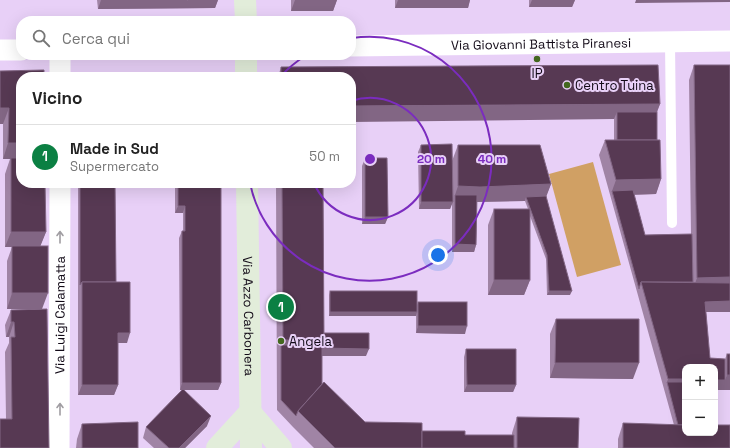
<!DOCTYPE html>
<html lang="it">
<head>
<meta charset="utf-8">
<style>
  :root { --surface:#fff; --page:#f6f6f6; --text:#222; --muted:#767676; --line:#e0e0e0; --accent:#0b8043 }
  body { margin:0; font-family:"Space Grotesk",sans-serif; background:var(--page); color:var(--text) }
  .controls { position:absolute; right:12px; bottom:12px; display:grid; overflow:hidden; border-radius:8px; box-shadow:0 4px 16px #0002 }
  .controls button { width:36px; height:36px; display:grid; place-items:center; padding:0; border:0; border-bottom:1px solid var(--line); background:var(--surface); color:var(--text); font:20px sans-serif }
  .you { position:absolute; left:438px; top:255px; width:14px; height:14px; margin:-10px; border:3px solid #fff; border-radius:50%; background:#1a73e8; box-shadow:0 0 0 6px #1a73e833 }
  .badge { display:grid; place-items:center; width:26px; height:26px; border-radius:50%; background:var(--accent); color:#fff; font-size:13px; font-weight:700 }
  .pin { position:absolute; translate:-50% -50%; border:2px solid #fff; box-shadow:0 1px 4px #0006 }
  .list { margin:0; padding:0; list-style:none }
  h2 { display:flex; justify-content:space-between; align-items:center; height:52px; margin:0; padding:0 16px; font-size:17px }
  h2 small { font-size:13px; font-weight:400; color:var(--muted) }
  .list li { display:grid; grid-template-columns:26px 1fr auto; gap:12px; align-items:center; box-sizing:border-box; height:64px; padding:0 16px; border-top:1px solid var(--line) }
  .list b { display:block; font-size:15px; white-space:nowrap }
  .list p { margin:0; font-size:13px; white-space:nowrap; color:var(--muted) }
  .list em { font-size:13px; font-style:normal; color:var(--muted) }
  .icon { flex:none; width:22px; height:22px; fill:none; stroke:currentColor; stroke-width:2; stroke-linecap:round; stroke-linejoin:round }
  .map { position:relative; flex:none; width:730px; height:448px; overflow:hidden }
  .search { position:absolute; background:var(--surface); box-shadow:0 4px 16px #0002; left:16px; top:16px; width:340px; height:44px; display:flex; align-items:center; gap:10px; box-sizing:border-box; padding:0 14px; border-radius:16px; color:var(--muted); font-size:15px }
  .panel { position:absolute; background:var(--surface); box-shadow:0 4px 16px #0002; left:16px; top:72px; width:340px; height:116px; border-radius:16px }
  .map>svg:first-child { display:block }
  .green { fill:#d0a064 }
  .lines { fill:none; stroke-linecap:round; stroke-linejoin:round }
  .lane { stroke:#fff; stroke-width:10 }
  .street { stroke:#fff; stroke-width:21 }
  .secondary { stroke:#e2edda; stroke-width:22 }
  .wall { fill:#a084a5 }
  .shaded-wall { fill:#826684 }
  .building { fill:#573953; stroke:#826684 }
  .oneway { stroke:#a09da2 }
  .ring { fill:none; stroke:#7b2cbf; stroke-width:2 }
  .poi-dot { fill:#43671f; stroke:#e8d0f7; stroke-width:1.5 }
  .labels { text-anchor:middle; stroke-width:4; stroke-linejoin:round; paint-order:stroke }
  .street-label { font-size:13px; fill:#120a17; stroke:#e8d0f7 }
  .poi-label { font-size:13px; fill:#120a17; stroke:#e8d0f7; text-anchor:start }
  .centre { fill:#7b2cbf; stroke:#e8d0f7; stroke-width:2 }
  .ring-label { font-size:12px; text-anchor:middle; font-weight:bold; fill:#7b2cbf; stroke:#e8d0f7; stroke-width:4; stroke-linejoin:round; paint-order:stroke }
</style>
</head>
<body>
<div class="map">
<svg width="730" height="448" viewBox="0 0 730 448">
  <rect width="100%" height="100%" fill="#e8d0f7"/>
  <path class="green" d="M593 162 621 265 577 277 549 174Z"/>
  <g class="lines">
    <path class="lane" d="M670 42 672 223"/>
    <g class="street">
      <path id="s1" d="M351 46 730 41"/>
      <path d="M0 50H21"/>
      <path d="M60 55V77"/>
      <path id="s2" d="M59 448 60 183"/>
    </g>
    <g class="secondary">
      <path d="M245 0 246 21"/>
      <path d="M246 55V77"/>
      <path id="s3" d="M247 183 251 448"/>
      <path d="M250 412 281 448"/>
      <path d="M217 448 250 412"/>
    </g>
  </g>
  <g class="wall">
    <path d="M97 0H218L215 8 98 9Z"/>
    <path d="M291 0H337L333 11H291Z"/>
    <path d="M395 0H470L468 8H395Z"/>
    <path d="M529 0H575L572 7H529Z"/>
    <path d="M694 65H730V312H706L710 358 725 359 727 354H730V390H715V367H685V433L730 448H618V439L623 423 674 425 599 155 605 140H614V119L351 77H278L281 67 660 104 657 112V140L661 179 656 194 634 195 645 235 691 234 689 80Z"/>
    <path d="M21 77 46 232 40 246 42 309H7V261L12 247H5V174L10 159H3V124H0Z"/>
    <path d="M421 145 452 161 458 145 551 184 546 196 570 295H547L546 259 530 216V280L524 295H488V225L494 209H528L525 201 477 202 476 245 474 252H452V202L450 209H419L418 152Z"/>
    <path d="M365 158 388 217 385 224H362V166Z"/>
    <path d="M78 183H115L116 282 127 343H118V385L114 395H78Z"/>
    <path d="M175 183H221V383L218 390H184L207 426 185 448H154L143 438 146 427 182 390H180L179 238 182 231H183V213H175Z"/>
    <path d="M276 183H323L324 333 366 356H322V384L365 422 422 431 465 435H512V433L517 417 578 448H314L293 427 277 410Z"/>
    <path d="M330 291 417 305 418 302 465 334 416 333V316H329V295Z"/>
    <path d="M11 310 49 448 6 419 5 352 9 343V337H6L5 325Z"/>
    <path d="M556 319 633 379 550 378V334Z"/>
    <path d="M466 349 516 385 513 392H464V357Z"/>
    <path d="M82 424 138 448H76L77 439Z"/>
  </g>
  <g class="shaded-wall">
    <path d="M101 0H155L187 1 188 0H218L215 8 98 9Z"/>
    <path d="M295 0H337L333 11H291Z"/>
    <path d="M398 0H470L468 8H395Z"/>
    <path d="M532 0H575L572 7H529Z"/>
    <path d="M636 0H730V2L635 3Z"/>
    <path d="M660 104 654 119 617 112 614 119 351 122V106Z"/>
    <path d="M0 108H9L3 124H0Z"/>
    <path d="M8 143H21V159H3Z"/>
    <path d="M661 179 656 194 613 195 612 191 616 180Z"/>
    <path d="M551 184 545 200 526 197 525 201 474 202 455 195 458 186Z"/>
    <path d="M421 202H453L450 209H419Z"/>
    <path d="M178 206H185L183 213H175Z"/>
    <path d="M365 217H388L385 224H362Z"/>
    <path d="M11 232H46L40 247 12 246V247H5Z"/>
    <path d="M455 244 476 245 474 252H452Z"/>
    <path d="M730 277V293L693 289 697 278Z"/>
    <path d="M494 280H530L524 295H488Z"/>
    <path d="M549 291H572L570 295H547Z"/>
    <path d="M12 293H48L42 309H7Z"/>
    <path d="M730 301V312H701L705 302Z"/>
    <path d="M330 312H417L416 316H329Z"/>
    <path d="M11 322H14L9 337H6Z"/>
    <path d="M418 326H467L465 334 416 333Z"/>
    <path d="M118 333H130L127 343H114Z"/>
    <path d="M283 340H324L369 349 366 356H281V345Z"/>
    <path d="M555 363H639L633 379 550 378Z"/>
    <path d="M727 375H730V390H715V380H725Z"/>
    <path d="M668 379H685V390L667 382Z"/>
    <path d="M182 383H221L218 390H180Z"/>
    <path d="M82 385H118L114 395H78Z"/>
    <path d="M467 385H516L513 392H464Z"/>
    <path d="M211 416 207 426 185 448H179Z"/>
  </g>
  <g class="building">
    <rect x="155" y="0" width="32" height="1"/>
    <path d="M658 65 660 104 351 106V77H281V67Z"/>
    <path d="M694 65H730V277L697 278Z"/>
    <path d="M44 70V77H21V143H8L9 108H0V71Z"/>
    <rect x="81" y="76" width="35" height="1"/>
    <rect x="120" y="76" width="102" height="1"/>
    <rect x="617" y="112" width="40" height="28"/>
    <path d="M605 140H660L661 179 616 180Z"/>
    <path d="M452 144 453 202H421V145Z"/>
    <path d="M458 145H540L551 184 480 187 458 186Z"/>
    <path d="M11 158H21V183H45L46 232H11Z"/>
    <path d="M365 158H387L388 217H365Z"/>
    <path d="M80 183H115L116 282H82L80 285Z"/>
    <path d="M178 183H221V383H182V231H185V206H178Z"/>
    <path d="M282 183H323L324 340H283Z"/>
    <path d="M633 190 645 235 692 234 693 282H641L639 289 612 191Z"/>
    <path d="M455 195H477L476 245 455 244Z"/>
    <path d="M546 196 572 291H549L547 255 526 197Z"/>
    <rect x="494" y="209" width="36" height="71"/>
    <rect x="12" y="246" width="36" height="47"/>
    <path d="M82 282H130V333H118V385H82Z"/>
    <path d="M641 282 730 283V301L705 302 710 358 725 359V380H715V367H685V379H668Z"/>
    <rect x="330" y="291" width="87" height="21"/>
    <rect x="418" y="302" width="49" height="24"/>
    <path d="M47 309 49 448H0V419H12L11 337H15L14 322H11V310Z"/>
    <path d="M556 319H639V363H555Z"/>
    <path d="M324 333H369V349L322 348V345L324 340Z"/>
    <path d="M281 345H322V384L298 411 296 416 281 400Z"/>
    <path d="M466 349H516V385H467Z"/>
    <rect x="727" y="354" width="3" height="21"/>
    <path d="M324 382 365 422 422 423V448H335L298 411Z"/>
    <path d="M667 382H685V425H678Z"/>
    <path d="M183 389 211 416 179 448H169L146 427Z"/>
    <path d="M517 417 579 418 578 448H517Z"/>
    <path d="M138 422V448H82V424Z"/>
    <path d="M623 423 685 425V433H715V425H730V448H623Z"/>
    <path d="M422 431H465V435H514V448H422Z"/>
  </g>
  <defs><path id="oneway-shaft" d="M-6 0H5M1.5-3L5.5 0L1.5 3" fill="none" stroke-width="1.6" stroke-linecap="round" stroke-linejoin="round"/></defs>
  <g class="oneway">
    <use href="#oneway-shaft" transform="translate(60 237) rotate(-90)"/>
    <use href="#oneway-shaft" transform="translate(60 409) rotate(-90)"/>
  </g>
  <g class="ring">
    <path d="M351 101A61 61 0 1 1 314 183"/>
    <path d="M280 77A122 122 0 0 1 305 56M352 38A122 122 0 1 1 250 183"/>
  </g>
  <g class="poi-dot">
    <circle cx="537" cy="59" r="4"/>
    <circle cx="567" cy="85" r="4"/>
    <circle cx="281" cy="341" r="4"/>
  </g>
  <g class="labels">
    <g class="street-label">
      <text dy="5" stroke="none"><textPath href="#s1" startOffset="190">Via Giovanni Battista Piranesi</textPath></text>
      <text dy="5" stroke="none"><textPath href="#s3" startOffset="133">Via Azzo Carbonera</textPath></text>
      <text dy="5" stroke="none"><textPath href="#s2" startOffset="133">Via Luigi Calamatta</textPath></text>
    </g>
    <g class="poi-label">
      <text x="537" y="78" text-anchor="middle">IP</text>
      <text x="575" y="90">Centro Tuina</text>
      <text x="289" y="346">Angela</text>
    </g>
  </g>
  <circle cx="370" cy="159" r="6" class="centre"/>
  <g class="ring-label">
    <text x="431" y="163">20 m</text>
    <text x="492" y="163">40 m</text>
  </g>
</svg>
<div class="controls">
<button>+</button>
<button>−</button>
</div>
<div class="you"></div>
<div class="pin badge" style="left:281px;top:307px">1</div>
<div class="search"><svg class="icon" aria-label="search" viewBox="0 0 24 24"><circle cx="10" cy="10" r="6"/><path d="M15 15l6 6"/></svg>Cerca qui</div>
<section class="panel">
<h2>Vicino<small></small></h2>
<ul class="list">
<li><span class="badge">1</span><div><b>Made in Sud</b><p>Supermercato</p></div><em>50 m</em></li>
</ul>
</section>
</div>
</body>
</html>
